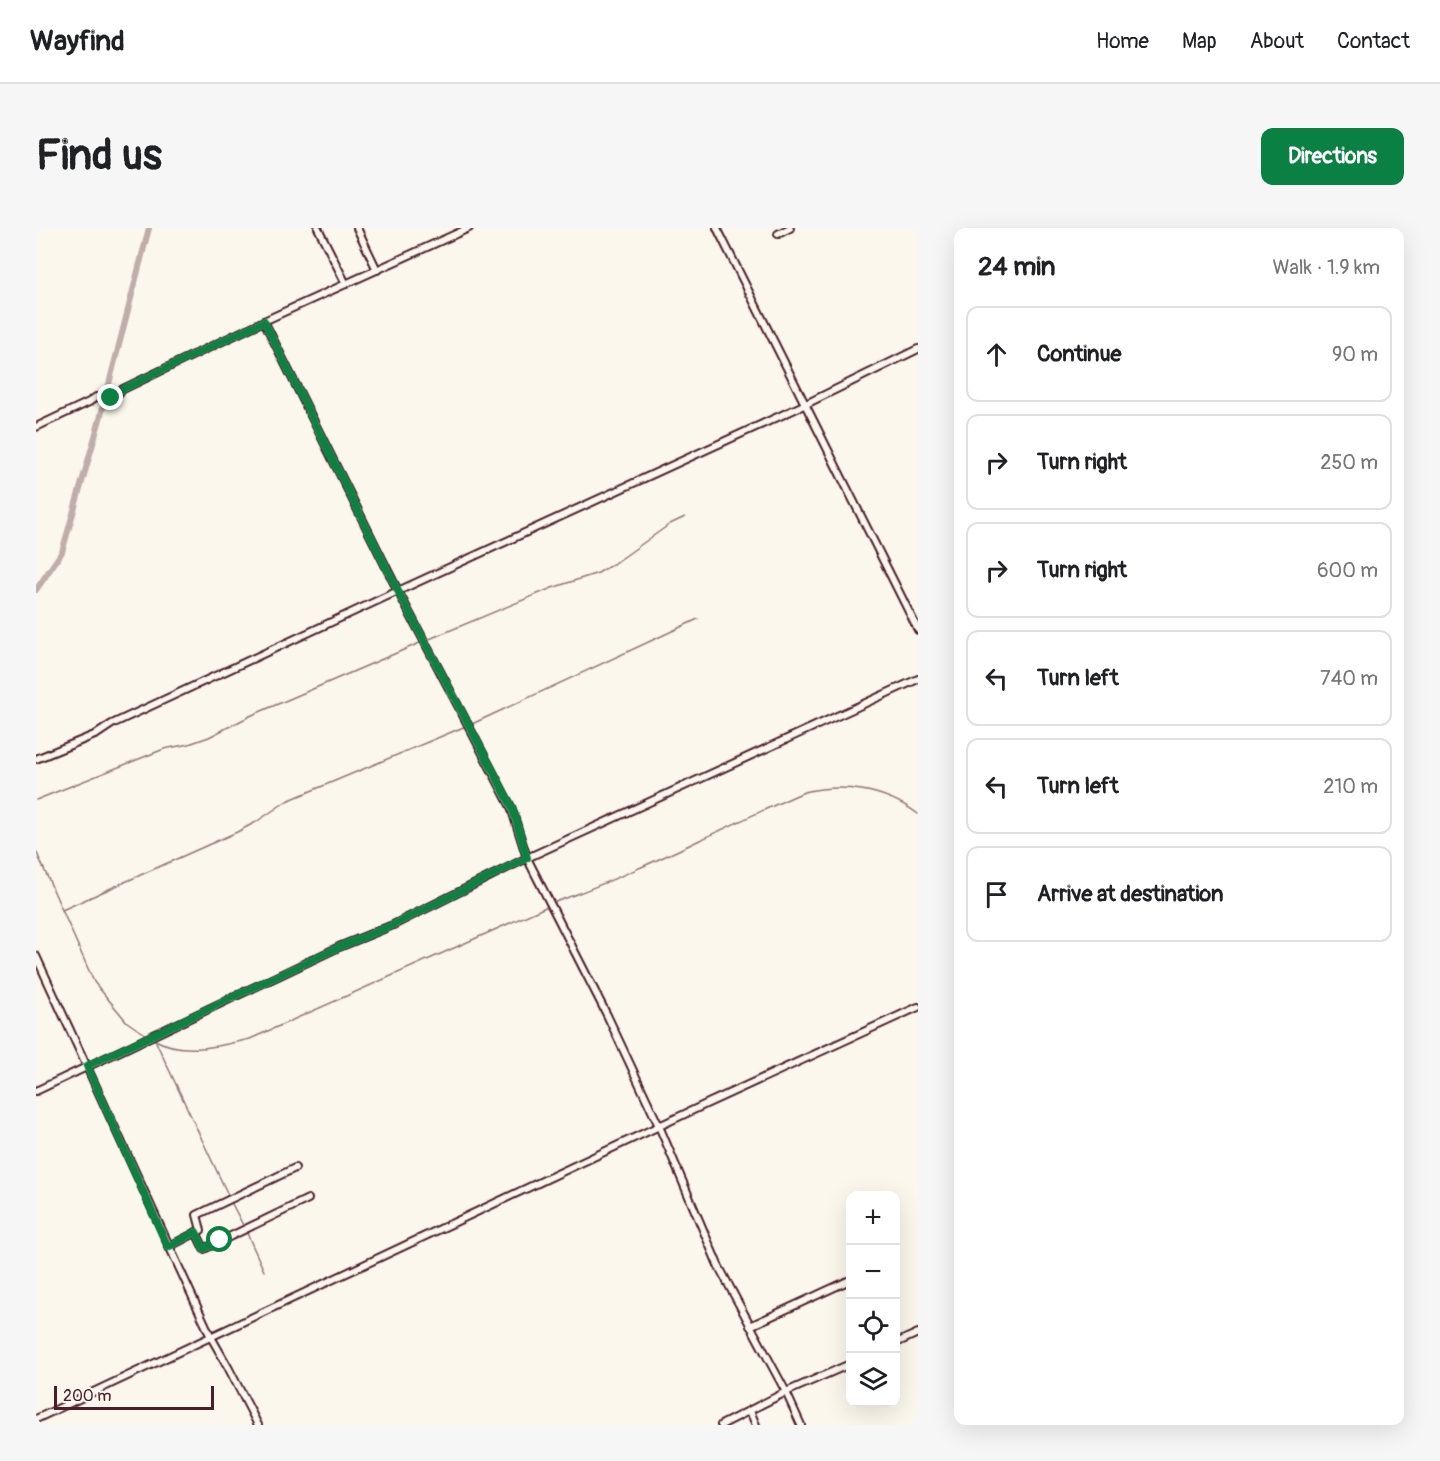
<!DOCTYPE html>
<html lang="en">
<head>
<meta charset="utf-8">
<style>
  :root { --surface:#fff; --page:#f6f6f6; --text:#202124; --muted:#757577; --line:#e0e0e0; --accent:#0b8043 }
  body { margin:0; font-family:Pangolin,sans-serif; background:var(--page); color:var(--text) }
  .controls { position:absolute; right:18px; bottom:18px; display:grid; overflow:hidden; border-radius:12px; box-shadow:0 6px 24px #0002 }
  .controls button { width:54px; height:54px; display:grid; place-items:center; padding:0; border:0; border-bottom:2px solid var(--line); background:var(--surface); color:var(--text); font:30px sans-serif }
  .scale { position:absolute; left:18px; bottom:15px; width:160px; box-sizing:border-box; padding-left:6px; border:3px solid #4a1f2b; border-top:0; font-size:16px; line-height:21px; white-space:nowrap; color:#4a1f2b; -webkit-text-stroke:4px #fbf7ec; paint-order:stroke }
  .stop { position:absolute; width:18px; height:18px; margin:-14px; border:4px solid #0b8043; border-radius:50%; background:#fff }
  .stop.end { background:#0b8043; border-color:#fff; box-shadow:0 2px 6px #0008 }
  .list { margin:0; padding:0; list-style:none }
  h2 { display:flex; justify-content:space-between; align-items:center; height:78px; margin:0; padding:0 24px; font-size:26px }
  h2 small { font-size:20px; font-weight:400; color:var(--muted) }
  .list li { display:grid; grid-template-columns:39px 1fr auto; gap:18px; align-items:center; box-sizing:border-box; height:96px; margin:0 12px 12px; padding:0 12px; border:2px solid var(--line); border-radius:12px }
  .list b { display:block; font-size:22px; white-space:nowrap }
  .list em { font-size:20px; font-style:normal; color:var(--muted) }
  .icon { flex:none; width:33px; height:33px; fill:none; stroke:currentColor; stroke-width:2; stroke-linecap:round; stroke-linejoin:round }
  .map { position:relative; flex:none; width:882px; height:1197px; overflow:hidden; border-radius:12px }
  header { display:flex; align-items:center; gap:36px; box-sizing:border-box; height:84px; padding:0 30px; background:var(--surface); border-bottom:2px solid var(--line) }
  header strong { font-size:28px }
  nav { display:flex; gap:33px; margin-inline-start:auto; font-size:21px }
  .intro { display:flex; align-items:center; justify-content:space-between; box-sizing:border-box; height:144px; padding:0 36px }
  h1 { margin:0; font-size:42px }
  .button { padding:15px 27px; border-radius:12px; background:var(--accent); color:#fff; font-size:21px; font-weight:700 }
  main { display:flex; gap:36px; padding:0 36px }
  aside { flex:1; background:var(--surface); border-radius:12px; box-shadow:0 6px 24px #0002 }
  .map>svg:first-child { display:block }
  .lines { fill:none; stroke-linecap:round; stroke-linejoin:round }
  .stream { stroke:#907477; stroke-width:1.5 }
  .canal { stroke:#bfadaa; stroke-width:6 }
  .minor-casing { stroke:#4a1f2b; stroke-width:10 }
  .minor { stroke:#fbf7ec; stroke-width:6 }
  .route { stroke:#0b8043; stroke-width:8 }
</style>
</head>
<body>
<header>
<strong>Wayfind</strong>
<nav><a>Home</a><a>Map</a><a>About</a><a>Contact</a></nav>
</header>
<div class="intro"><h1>Find us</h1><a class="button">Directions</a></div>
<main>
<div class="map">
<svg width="882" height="1197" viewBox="0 0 882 1197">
  <rect width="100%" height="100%" fill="#fbf7ec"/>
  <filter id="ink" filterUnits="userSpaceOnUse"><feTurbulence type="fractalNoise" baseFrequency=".0167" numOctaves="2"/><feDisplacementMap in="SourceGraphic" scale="12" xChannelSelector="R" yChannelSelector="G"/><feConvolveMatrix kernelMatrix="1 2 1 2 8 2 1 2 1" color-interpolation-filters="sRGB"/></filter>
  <g filter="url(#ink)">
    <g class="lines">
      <g class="stream">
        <path d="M391 412 516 360 562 345 582 333 634 296 649 289"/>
        <path d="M436 496 662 391"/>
        <path d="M0 572 128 521 153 516 173 509 214 488 386 414"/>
        <path d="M0 623 58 754 91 794 110 807"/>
        <path d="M519 674C604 644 685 600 768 564 807 555 849 561 882 586"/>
        <path d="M26 682 201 604 220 594 251 573 430 498"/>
        <path d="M117 811C148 828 182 818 214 811L512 678"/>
        <path d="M120 814 193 969"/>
        <path d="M195 974 208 999"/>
        <path d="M210 1003 228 1043"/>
      </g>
      <path class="canal" d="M0 362 26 324 64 191 113 0"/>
      <g class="minor-casing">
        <g id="minor">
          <path d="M282 0 310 56"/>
          <path d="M321 0 341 42"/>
          <path d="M681 0 882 402"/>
          <path d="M742 6 754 0"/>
          <path d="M228 93 362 363 770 176 882 121"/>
          <path d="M0 199 53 174 60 169 77 170 87 161 228 93 433 0"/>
          <path d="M0 531 61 506 76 496 362 363 475 579 491 630 357 697 303 719 0 863"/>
          <path d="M0 728 175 1109 192 1139 222 1197"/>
          <path d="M160 1004 168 1021 272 971"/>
          <path d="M132 1019 165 1002 161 987 259 940"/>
          <path d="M714 1098 814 1052"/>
          <path d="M860 1115 882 1105"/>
          <path d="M814 1136 750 1164 682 1037 623 898 571 787 491 630 882 451"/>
          <path d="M714 1183 720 1197"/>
          <path d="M0 1191 670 876 882 779"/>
          <path d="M685 1197 750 1164 765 1197"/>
        </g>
      </g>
      <use href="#minor" class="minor"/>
    </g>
  </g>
  <g class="lines" filter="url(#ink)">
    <path class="route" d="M75 170H77L87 161 228 93 362 363 476 579 491 630 357 697 303 719 51 838 132 1019 160 1004 168 1021 184 1012"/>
  </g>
</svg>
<div class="controls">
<button>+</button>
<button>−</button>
<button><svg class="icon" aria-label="locate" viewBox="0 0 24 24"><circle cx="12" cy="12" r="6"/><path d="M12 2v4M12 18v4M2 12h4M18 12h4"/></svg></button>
<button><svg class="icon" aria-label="layers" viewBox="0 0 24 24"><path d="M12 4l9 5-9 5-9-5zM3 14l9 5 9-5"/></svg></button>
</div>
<div class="scale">200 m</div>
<div class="stop" style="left:184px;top:1012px"></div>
<div class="stop end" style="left:75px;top:170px"></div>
</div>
<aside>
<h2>24 min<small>Walk · 1.9 km</small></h2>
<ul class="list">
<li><svg class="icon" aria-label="ahead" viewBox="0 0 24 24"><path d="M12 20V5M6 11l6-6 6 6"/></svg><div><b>Continue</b></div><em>90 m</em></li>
<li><svg class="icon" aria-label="right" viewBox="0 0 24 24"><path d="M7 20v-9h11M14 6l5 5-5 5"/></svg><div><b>Turn right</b></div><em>250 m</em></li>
<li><svg class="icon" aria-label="right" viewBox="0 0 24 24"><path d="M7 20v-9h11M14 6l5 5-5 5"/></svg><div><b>Turn right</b></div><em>600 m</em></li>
<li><svg class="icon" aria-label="left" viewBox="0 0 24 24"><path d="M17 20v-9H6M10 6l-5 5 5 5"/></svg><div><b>Turn left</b></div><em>740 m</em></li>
<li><svg class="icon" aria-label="left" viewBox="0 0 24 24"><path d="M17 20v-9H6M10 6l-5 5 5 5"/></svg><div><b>Turn left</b></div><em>210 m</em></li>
<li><svg class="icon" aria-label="arrive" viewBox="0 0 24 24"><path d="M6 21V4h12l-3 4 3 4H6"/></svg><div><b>Arrive at destination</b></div></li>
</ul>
</aside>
</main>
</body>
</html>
